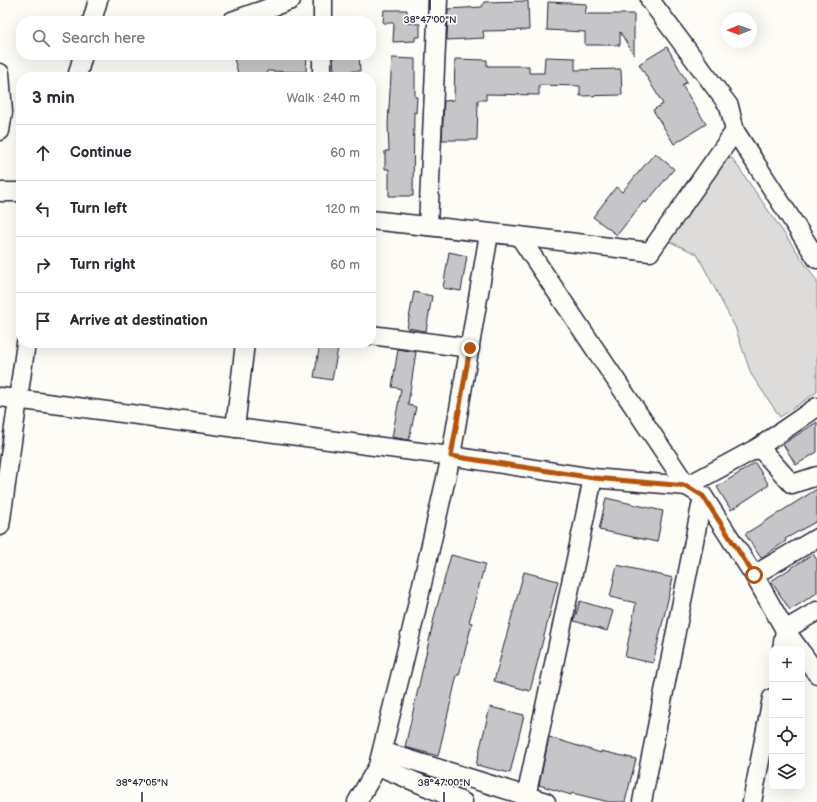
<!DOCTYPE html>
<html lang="en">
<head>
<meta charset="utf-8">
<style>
  :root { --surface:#fff; --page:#f7f7f7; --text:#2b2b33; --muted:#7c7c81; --line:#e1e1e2 }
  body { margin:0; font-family:"Balsamiq Sans",sans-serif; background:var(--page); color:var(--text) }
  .controls { position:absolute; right:12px; bottom:12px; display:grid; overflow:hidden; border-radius:8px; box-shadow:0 4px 16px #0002 }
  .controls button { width:36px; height:36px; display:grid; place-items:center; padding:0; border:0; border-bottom:1px solid var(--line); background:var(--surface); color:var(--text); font:20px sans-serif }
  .compass { position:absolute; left:721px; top:12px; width:36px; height:36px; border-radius:50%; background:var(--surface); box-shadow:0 4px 16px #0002; rotate:269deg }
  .stop { position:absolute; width:12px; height:12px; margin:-9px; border:3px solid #b45309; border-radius:50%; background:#fff }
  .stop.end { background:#b45309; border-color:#fff; box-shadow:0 1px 4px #0008 }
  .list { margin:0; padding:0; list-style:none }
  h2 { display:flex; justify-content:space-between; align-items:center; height:52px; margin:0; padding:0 16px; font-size:17px }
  h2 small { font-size:13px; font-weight:400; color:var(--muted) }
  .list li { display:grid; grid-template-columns:26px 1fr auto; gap:12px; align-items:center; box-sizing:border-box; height:56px; padding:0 16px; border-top:1px solid var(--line) }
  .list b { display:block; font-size:15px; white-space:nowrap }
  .list em { font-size:13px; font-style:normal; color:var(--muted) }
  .icon { flex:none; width:22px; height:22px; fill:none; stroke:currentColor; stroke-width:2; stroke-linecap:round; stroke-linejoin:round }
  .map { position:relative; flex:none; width:817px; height:802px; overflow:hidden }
  .search { position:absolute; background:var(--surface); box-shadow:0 4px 16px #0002; left:16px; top:16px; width:360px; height:44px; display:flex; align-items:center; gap:10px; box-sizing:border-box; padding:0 14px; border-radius:16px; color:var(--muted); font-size:15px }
  .panel { position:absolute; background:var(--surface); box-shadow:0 4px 16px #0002; left:16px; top:72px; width:360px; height:276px; border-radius:16px }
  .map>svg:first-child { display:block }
  .green { fill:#dddcdb; stroke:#807f8b }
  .building { fill:#c6c6c8; stroke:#22223b }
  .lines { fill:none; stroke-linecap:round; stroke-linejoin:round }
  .minor-casing { stroke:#22223b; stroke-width:21 }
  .minor { stroke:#fdfcf7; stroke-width:18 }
  .route { stroke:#b45309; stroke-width:5 }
  .ticks { fill:none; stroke:#22223b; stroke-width:1.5 }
  .ticks-label { font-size:10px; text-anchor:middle; fill:#22223b; stroke:#fdfcf7; stroke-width:3.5; stroke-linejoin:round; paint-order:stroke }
</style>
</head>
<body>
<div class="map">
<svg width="817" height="802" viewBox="0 0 817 802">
  <rect width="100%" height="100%" fill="#fdfcf7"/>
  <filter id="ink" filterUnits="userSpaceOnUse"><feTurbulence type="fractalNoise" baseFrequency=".025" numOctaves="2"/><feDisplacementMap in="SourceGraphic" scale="8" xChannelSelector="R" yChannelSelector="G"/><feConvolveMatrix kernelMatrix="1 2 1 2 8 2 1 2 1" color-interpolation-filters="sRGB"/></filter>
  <g filter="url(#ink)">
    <path class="green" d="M732 158 817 281V392L780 417 751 374 735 327 697 254 668 241 726 159Z"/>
    <g class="building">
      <path d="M528 1 529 30 483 31 484 38 447 40 448 9 482 7 484 2Z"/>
      <path d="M548 2 587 4 585 14H634V55L620 32V45H585V32L547 30Z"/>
      <path d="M384 10H407V23L420 24V37H415V41L393 42 394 23H383Z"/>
      <path d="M667 47 687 82 682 85 706 124 674 144 653 110 663 104 639 64Z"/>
      <path d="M233 55H307L306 72 267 71 268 77H239Z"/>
      <path d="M333 55H359L360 71 334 72Z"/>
      <path d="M545 57 575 58V70L621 69 622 95 580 96V86L539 85V95L486 94V100H478L477 140H442L444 101 454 100 455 59 487 60V66H529V73H544Z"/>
      <path d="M392 58 415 59V97H417L416 113 414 112 413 196H389V169H385V151H389L388 124Z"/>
      <path d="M655 153 674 169 646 203 644 201 617 235 593 217 616 187 622 192Z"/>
      <path d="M449 252 467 256 461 291 443 288Z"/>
      <path d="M414 292 432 296 426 331 407 328Z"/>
      <path d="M320 344 338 348 332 380 314 377Z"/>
      <path d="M398 349 416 352 408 405 416 407 409 440 392 437 401 389 392 387Z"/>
      <path d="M817 422V452L796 465 783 444Z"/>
      <path d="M755 463 769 485 731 510 717 487Z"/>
      <path d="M817 489V521L785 539 786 541 761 558 745 534Z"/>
      <path d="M606 498 663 511 657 542 599 530Z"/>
      <path d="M813 554 817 560V593L790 610 771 581Z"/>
      <path d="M451 555 485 564 469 622 472 623 459 675H457L438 756 405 747 435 614Z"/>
      <path d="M617 565 673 578 653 663 625 657 636 603 610 597Z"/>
      <path d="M524 572 558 581 530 691 494 681Z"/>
      <path d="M580 601 613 611 607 631 574 621Z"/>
      <path d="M490 707 524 715 510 773 476 765Z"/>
      <path d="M549 737 601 753V751L636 759 625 802H609L572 793 571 795 539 785Z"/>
    </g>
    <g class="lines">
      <g class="minor-casing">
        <g id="minor">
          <path d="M650 0 729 106 735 131 817 259"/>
          <path d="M92 21 98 0"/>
          <path d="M232 21 291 0"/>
          <path d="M323 21V0"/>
          <path d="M0 73 3 112 0 131"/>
          <path d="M77 77 83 55"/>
          <path d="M322 77V55"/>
          <path d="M0 192H21"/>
          <path d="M371 220 519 236 650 252 735 131"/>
          <path d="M428 226 438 0"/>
          <path d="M519 236 687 486 703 496 754 575 785 630 799 649"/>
          <path d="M371 335 470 348"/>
          <path d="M0 397 451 456 593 478 687 486 759 447 817 407"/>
          <path d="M235 428 245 343"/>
          <path d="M759 447 792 484 817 476"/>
          <path d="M0 526 26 343"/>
          <path d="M754 575 817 538"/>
          <path d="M782 649 785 630 817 611"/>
          <path d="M802 653 817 674"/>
          <path d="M382 751 546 802"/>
          <path d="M378 766 463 802"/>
          <path d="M357 802 378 766 413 624 451 456 489 234"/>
          <path d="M525 802 593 478"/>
          <path d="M642 802 703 496"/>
          <path d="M752 802 772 698"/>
        </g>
      </g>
      <use href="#minor" class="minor"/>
    </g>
  </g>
  <g class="lines" filter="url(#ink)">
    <path class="route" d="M470 348 451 456 594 478 687 486 703 496 754 575"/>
  </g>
  <path class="ticks" d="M430 0V10M142 792V802M444 792V802"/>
  <g class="ticks-label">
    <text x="430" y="23">38°47'00"N</text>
    <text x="142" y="786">38°47'05"N</text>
    <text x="444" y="786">38°47'00"N</text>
  </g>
</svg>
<div class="controls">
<button>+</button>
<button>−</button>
<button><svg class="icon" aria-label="locate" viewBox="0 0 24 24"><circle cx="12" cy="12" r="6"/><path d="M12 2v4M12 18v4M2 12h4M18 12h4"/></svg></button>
<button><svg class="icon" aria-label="layers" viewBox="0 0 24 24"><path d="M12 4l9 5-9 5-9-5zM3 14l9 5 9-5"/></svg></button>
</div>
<svg class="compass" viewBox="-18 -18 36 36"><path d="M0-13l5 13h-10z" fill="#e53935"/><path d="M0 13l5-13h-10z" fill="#7c7c81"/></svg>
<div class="stop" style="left:754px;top:575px"></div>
<div class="stop end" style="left:470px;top:348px"></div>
<div class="search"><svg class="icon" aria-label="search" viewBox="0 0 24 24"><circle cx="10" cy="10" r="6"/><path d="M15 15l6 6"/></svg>Search here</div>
<section class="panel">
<h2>3 min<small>Walk · 240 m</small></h2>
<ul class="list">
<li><svg class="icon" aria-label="ahead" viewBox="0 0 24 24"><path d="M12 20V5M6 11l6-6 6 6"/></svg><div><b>Continue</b></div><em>60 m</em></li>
<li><svg class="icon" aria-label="left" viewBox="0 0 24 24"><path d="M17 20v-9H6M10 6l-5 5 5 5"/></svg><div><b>Turn left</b></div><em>120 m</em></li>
<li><svg class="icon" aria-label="right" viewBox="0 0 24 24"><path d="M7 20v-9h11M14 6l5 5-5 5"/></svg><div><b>Turn right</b></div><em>60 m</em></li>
<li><svg class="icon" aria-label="arrive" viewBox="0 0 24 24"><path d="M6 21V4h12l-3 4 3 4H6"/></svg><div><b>Arrive at destination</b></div></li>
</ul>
</section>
</div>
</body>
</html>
